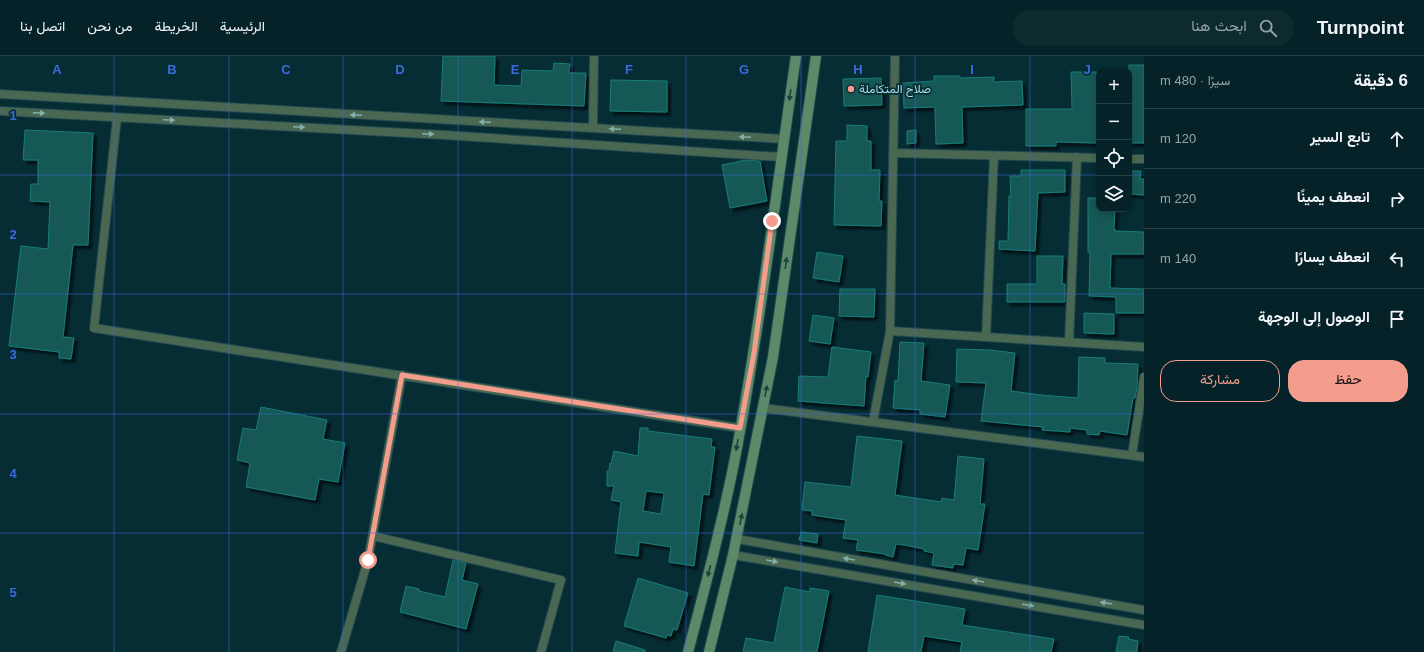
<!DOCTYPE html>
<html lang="ar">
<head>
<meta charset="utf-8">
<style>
  :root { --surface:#042227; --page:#0d2a2f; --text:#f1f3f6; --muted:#97a4a7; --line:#253f44; --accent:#f49d8c }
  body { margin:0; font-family:Helvetica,Vazirmatn,sans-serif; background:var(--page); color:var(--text); direction:rtl }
  .controls { position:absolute; right:12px; top:12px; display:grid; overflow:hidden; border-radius:8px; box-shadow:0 2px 6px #0003 }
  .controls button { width:36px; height:36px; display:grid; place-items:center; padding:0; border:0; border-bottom:1px solid var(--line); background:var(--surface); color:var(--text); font:20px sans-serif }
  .stop { position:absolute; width:12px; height:12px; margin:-9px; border:3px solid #f49d8c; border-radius:50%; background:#fff }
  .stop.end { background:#f49d8c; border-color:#fff; box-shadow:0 1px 4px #0008 }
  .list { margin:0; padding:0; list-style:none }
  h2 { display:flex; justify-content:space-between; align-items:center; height:52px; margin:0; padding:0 16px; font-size:17px }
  h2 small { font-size:13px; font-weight:400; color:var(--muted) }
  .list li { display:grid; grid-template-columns:26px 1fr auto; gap:12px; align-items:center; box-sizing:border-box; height:60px; padding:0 16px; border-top:1px solid var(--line) }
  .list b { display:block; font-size:15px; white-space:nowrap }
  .list em { font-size:13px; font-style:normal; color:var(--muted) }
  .actions { display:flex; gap:8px; padding:12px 16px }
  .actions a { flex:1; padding:9px 0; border:1px solid var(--accent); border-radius:16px; text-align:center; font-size:14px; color:var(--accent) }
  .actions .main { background:var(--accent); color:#111 }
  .icon { flex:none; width:22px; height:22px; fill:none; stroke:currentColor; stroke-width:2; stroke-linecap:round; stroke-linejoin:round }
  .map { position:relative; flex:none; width:1144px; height:596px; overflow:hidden; direction:ltr }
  header { display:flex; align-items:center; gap:24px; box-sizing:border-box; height:56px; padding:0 20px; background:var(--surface); border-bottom:1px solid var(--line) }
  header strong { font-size:19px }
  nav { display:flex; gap:22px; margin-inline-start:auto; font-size:14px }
  .search { width:280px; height:36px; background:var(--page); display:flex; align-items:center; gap:10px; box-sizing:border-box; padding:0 14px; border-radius:16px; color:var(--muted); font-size:15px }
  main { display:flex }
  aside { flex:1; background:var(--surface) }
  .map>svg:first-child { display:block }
  .building { fill:#135856; stroke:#167d7a; fill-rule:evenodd; filter:url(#shadow) }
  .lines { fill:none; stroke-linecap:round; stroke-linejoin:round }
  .street-casing { stroke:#214951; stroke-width:10 }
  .secondary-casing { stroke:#214951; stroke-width:12 }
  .street { stroke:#496751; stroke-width:8 }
  .secondary { stroke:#5a8a67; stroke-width:10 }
  .oneway { fill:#1b4441 }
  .oneway2 { fill:#84afad }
  .route { stroke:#f49d8c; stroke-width:5 }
  .grid { fill:none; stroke:#3a6bdc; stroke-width:1; stroke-opacity:0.55 }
  .poi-dot { fill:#f49d8c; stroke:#062d34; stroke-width:1.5 }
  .labels { text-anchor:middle; stroke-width:3.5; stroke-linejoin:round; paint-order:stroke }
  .poi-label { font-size:12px; fill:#acdfea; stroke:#062d34; text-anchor:start }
  .grid-label { font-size:13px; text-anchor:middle; font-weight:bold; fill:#3a6bdc; stroke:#062d34; stroke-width:3.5; stroke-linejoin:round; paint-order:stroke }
</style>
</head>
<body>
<header>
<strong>Turnpoint</strong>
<div class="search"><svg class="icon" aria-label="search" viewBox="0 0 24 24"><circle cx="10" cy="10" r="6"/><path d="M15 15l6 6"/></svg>ابحث هنا</div>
<nav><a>الرئيسية</a><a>الخريطة</a><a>من نحن</a><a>اتصل بنا</a></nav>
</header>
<main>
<aside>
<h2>6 دقيقة<small>سيرًا · 480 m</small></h2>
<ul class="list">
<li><svg class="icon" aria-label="ahead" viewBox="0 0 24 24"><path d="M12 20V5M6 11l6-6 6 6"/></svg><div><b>تابع السير</b></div><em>120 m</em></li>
<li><svg class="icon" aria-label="right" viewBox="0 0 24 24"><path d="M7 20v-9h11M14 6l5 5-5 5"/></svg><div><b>انعطف يمينًا</b></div><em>220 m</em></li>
<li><svg class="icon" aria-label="left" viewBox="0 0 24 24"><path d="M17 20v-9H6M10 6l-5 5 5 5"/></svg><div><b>انعطف يسارًا</b></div><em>140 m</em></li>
<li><svg class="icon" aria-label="arrive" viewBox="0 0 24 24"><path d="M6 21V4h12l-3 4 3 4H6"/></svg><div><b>الوصول إلى الوجهة</b></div></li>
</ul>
<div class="actions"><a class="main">حفظ</a><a>مشاركة</a></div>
</aside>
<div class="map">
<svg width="1144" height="596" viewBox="0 0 1144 596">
  <defs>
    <filter id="shadow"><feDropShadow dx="3.5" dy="3.5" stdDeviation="1" flood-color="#0009"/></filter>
  </defs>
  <rect width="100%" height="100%" fill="#062d34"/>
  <g class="building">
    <path d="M443 0H495L494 29 521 30 522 14 553 15 554 7 570 8 569 17H586L584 50 441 45Z"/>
    <rect x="1129" y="9" width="15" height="78"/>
    <path d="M1071 16H1097L1099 87 1056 86V90H1026V53H1072Z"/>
    <path d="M934 20H960V22L994 21V26L1022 25 1023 49 962 51 963 87 936 88 935 52 934 51 904 52 903 27 934 25Z"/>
    <path d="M881 22 882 49 844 50 843 23Z"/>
    <path d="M611 24 667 25V56L610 55Z"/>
    <path d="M847 69 867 70V85H871V114H880L879 145H882L881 170 834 169 836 85H847Z"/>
    <path d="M25 74 93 77 88 189H73L63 281 74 282 71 303 59 302V296L9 290 21 190 48 193 50 146 30 145 31 128H38V104H23Z"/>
    <path d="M916 74V87L907 88V75Z"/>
    <path d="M746 104 760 105 767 145 730 152 722 109Z"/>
    <path d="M1021 114H1065V136L1038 137 1035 195 999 193V185H1008L1009 140H1011L1010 120H1021Z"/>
    <path d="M1129 115H1141L1140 123H1144V139L1129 138Z"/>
    <path d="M1088 142H1099V153H1115L1114 173H1115V175L1144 176V198H1111L1110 232 1144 233V257H1116V241L1089 240 1090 196H1088Z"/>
    <path d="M817 196 843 200 839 226 813 222Z"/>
    <path d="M1037 200H1063L1062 228H1065V246H1007V228H1037Z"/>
    <path d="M840 233H875L874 261 839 260Z"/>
    <path d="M1084 257 1114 258V278L1084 277Z"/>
    <path d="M813 259 834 262 830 288 809 285Z"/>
    <path d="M900 286 924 287 921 325 950 329 945 361 920 358V354L893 352 895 324 898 325Z"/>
    <path d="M832 291 871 296 868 321 866 320 864 350 798 345 799 320 828 321Z"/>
    <path d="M957 293 990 294 1015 297 1011 335 1041 339 1078 342 1079 301 1105 302V307L1138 308 1137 332 1135 342H1133L1127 379 1100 375 1099 379 1087 378V374L1070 372V376L1042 374 1043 371 981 365 986 327 956 326Z"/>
    <path d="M261 351 327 364 323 383 345 387 338 426 319 423 315 444 246 431 250 407 237 404 243 372 256 374Z"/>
    <path d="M640 372H648V375L712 383 711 391H715L709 439 703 438 694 510 669 506 671 491 639 486 638 500 615 497 621 446 611 444 614 430H607V415H609L610 407 611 408 614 395 638 400ZM646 435 664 437 661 458 643 455Z"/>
    <path d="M857 380 902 385 895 439 941 446 942 442 954 444 958 400 984 403 980 448H985L978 494 966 492 963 509 953 508V512L932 509 934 497 924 495V493L904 489 896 488 893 501 885 499V498L856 494 858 484 843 482 846 464 812 459V455L802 454 805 426 851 431Z"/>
    <path d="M801 476 818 478 817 487 799 484Z"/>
    <path d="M453 504 466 507 462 524 478 528 466 573 400 556 406 530 419 533V535L445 541Z"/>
    <path d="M638 522 688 537 677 574 673 573 671 580 667 579 666 582 624 570Z"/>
    <path d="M785 531 810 536V532L829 535 817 596H743L746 582 774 587Z"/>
    <path d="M877 539 965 553 962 569 1054 583 1051 596H960L962 586 924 580 921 596H868Z"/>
    <path d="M1119 580 1129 581 1128 583 1138 585 1137 596H1116Z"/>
    <path d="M616 585 645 594V596H613Z"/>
  </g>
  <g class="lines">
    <g class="street-casing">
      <g id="street">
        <path d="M0 38 784 83"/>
        <path d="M0 55 444 79 781 101"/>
        <path d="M117 62 94 272 740 372"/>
        <path d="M593 72 594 0"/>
        <path d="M893 97 1099 102"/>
        <path d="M1129 103H1144"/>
        <path d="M890 275 1144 291"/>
        <path d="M986 281 994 100"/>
        <path d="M1069 286 1077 101"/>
        <path d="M763 352 1144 401"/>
        <path d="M873 366 890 275 895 0"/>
        <path d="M1132 399 1144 321"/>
        <path d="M373 480 561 524 541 596"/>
        <path d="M737 483 1144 554"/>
        <path d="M733 499 1144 569"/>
        <path d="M341 596 368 504 402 319"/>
      </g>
    </g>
    <g class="secondary-casing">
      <g id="secondary">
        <path d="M688 596C706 528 724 460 737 392 761 262 777 131 796 0"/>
        <path d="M709 596 733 499 773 301 816 0"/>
      </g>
    </g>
    <use href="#street" class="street"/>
    <use href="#secondary" class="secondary"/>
  </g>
  <defs><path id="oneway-solid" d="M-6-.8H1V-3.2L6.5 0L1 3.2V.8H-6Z"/></defs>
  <g class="oneway">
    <use href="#oneway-solid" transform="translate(790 39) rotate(98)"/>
    <use href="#oneway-solid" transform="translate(786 207) rotate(-82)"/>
    <use href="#oneway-solid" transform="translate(766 335) rotate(-79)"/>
    <use href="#oneway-solid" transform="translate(737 389) rotate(100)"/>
    <use href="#oneway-solid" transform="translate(741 463) rotate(-78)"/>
    <use href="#oneway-solid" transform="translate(709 515) rotate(105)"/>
  </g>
  <g class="oneway2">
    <use href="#oneway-solid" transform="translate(39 57) rotate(3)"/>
    <use href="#oneway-solid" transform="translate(356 59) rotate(-177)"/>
    <use href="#oneway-solid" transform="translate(169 64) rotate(3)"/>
    <use href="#oneway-solid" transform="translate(485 66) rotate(-177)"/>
    <use href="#oneway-solid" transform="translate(299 71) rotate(3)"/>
    <use href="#oneway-solid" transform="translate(615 73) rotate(-177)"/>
    <use href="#oneway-solid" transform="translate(428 78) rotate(3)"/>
    <use href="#oneway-solid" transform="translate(745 81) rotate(-177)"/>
    <use href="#oneway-solid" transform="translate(849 503) rotate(-170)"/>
    <use href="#oneway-solid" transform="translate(772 505) rotate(10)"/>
    <use href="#oneway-solid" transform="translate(978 525) rotate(-170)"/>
    <use href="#oneway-solid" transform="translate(900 527) rotate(10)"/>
    <use href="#oneway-solid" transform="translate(1106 547) rotate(-170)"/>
    <use href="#oneway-solid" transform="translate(1028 549) rotate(10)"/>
  </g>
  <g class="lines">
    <path class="route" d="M368 504 402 319 740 372 754 297 772 165"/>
  </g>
  <path class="grid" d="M114 0V596M229 0V596M343 0V596M458 0V596M572 0V596M686 0V596M801 0V596M915 0V596M1030 0V596M0 119H1099M1129 119H1144M0 238H1144M0 358H1144M0 477H1144"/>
  <circle class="poi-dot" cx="851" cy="33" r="4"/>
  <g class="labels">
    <g class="poi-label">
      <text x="859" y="37">صلاح المتكاملة</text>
    </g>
  </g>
  <g class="grid-label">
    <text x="57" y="18">A</text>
    <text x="172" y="18">B</text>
    <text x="286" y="18">C</text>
    <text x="400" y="18">D</text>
    <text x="515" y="18">E</text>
    <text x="629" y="18">F</text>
    <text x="744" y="18">G</text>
    <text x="858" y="18">H</text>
    <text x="972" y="18">I</text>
    <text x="1087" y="18">J</text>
    <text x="13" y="64">1</text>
    <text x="13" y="183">2</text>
    <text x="13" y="303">3</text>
    <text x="13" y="422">4</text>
    <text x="13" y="541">5</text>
  </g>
</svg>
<div class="controls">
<button>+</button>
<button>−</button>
<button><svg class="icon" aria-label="locate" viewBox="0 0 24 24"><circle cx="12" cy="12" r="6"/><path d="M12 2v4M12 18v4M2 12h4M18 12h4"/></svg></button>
<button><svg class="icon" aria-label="layers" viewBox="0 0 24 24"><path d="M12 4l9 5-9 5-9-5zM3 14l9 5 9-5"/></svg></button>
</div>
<div class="stop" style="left:368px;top:504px"></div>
<div class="stop end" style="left:772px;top:165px"></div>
</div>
</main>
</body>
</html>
